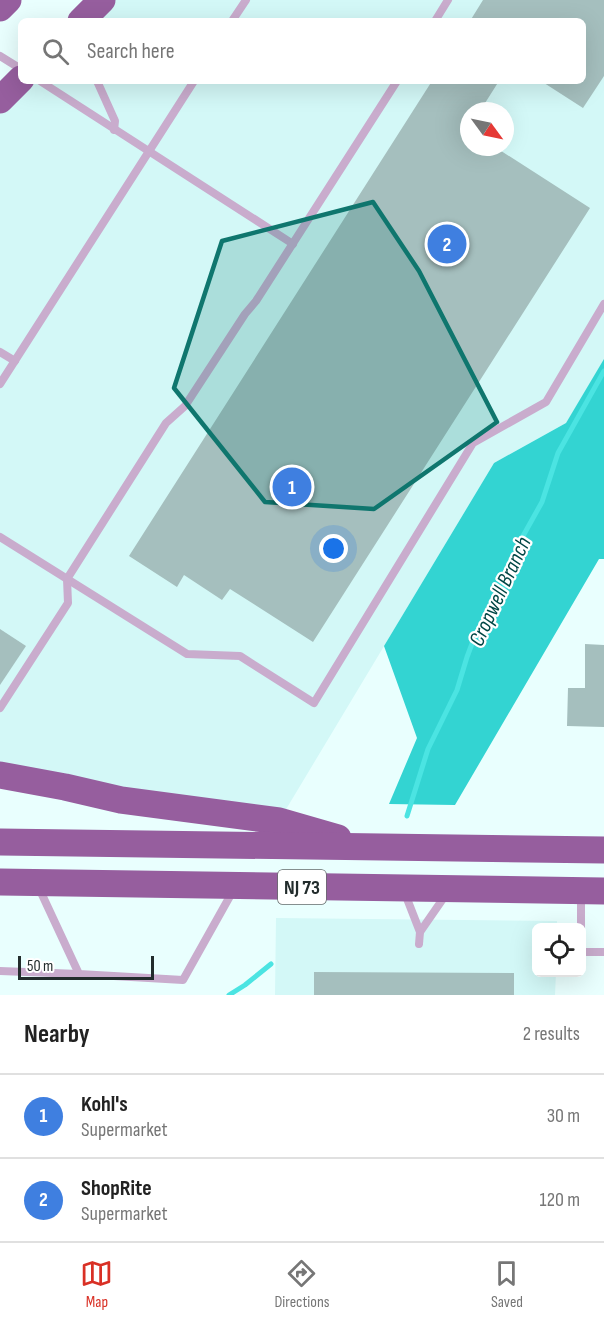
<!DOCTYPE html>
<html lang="en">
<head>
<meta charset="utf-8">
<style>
  :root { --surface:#fff; --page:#f6f6f6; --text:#222; --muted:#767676; --line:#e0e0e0; --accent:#d93025 }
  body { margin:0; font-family:"Sofia Sans Condensed",sans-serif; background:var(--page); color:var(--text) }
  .controls { position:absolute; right:18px; bottom:18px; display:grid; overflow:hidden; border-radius:9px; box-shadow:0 6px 24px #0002 }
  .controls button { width:54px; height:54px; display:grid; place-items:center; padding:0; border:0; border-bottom:2px solid var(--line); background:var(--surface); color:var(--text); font:30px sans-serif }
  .compass { position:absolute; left:460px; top:102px; width:54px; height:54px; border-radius:50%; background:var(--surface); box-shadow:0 6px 24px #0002; rotate:123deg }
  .scale { position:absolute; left:18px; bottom:15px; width:136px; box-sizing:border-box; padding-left:6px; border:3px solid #222c2c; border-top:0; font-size:16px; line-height:21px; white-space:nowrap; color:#222c2c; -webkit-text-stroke:4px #fff; paint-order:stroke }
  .you { position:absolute; left:334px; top:549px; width:21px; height:21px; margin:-15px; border:4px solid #fff; border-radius:50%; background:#1a73e8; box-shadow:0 0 0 9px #1a73e833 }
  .badge { display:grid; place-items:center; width:39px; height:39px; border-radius:50%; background:var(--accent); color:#fff; font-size:20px; font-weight:700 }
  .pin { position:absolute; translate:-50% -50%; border:3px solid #fff; box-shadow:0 2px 6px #0006 }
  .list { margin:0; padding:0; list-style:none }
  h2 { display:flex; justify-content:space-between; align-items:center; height:78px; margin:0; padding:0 24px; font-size:26px }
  h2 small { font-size:20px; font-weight:400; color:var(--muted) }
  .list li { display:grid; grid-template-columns:39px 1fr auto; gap:18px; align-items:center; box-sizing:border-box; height:84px; padding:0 24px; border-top:2px solid var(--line) }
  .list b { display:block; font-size:22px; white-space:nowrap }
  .list p { margin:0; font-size:20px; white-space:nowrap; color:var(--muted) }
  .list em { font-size:20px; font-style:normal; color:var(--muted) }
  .icon { flex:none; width:33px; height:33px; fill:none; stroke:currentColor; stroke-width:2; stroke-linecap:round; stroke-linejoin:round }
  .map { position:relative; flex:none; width:604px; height:995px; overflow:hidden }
  .search { position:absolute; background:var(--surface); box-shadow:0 6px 24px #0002; left:18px; right:18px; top:18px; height:66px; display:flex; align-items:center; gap:15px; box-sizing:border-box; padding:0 21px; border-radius:9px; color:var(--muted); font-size:22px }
  .sheet { height:246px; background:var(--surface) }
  nav { display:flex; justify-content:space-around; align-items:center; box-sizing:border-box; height:84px; border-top:2px solid var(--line); background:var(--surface); font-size:16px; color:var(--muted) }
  nav a { display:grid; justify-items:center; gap:3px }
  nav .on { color:var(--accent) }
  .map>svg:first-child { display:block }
  .built { fill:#d3f8f7; fill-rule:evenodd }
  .forest { fill:#33d4d2 }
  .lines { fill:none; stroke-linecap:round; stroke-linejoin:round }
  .stream { stroke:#4be4e2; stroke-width:5 }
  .building { fill:#a5bfbe }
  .service { stroke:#c9accd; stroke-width:8 }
  .trunk { stroke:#965e9e; stroke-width:27 }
  .marked { fill:#0f766e; fill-opacity:0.2; stroke:#0f766e; stroke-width:4.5; stroke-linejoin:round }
  .labels { text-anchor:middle; stroke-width:4.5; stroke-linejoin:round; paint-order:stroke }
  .shield { fill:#fff; stroke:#646b6b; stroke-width:1.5 }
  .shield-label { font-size:20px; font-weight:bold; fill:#222c2c }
  .water-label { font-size:22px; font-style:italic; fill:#004746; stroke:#fff }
</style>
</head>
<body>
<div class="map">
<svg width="604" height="995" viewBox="0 0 604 995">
  <rect width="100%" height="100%" fill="#e9fffe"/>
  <g class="built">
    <path d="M102 0H604V362L566 423 494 463 279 821 0 775V100L21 81H583V21H81ZM469 111H505V147H469Z"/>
    <path d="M276 918 557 921V927L536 928V972L556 973 555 995H275Z"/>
  </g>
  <path class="forest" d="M604 359V559H599L455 805 389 804 417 738 384 646 494 463 566 423Z"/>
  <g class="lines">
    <g class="stream">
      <path d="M407 816 428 749 457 690 467 657 476 633 496 603 509 578 523 536 542 502 558 453 604 371"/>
      <path d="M229 995 245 985 271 964"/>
    </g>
  </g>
  <g class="building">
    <path d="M483 0H604V76L583 108 541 81H583V21H470Z"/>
    <path d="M432 81H499L480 111H469L468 129 469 147H495L590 208 313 642 230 589 222 600 184 575 177 587 129 556Z"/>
    <path d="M0 629 26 646 0 685Z"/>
    <path d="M585 644 604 645V727L567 726 568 688H585Z"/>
    <path d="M314 972 514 973V995H314Z"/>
  </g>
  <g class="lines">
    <g class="service">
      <path d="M232 21 246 0"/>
      <path d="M435 21 448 0"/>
      <path d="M0 56 21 69"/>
      <path d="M40 81 293 244"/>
      <path d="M97 81 115 121 114 130"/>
      <path d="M0 352 15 361"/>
      <path d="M0 384 194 81"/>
      <path d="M0 537 187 654 240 656 314 703 473 443 546 402 604 304"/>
      <path d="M0 708 68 603 67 579 166 423 185 406 245 314 256 301 397 81"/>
      <path d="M38 886 79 974 183 980 234 889"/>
      <path d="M404 891 420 932 447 893"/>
      <path d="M581 928V894"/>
      <path d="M419 944 420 932"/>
      <path d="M582 952H604"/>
      <path d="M0 971 79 974"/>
    </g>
    <g class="trunk">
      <path d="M0 8 8 0"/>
      <path d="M81 21 102 0"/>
      <path d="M0 100 21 79"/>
      <path d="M0 775 65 787 121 800 279 821 338 838"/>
      <path d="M0 842 604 850"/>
      <path d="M0 882 604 891"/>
    </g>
  </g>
  <path class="marked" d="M373 202 419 271 497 422 374 509 265 502 174 388 222 241Z"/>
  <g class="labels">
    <rect class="shield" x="278" y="870" width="48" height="34" rx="4.5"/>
    <g class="shield-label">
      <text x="302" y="894">NJ 73</text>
    </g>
    <g class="water-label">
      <text transform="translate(499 591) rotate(-65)" y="8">Cropwell Branch</text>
    </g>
  </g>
</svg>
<div class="controls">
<button><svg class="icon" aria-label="locate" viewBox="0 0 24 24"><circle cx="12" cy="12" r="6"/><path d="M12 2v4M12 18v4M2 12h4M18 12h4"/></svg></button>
</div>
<svg class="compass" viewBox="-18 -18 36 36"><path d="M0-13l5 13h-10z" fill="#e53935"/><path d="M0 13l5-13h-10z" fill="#767676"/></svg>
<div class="scale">50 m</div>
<div class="you"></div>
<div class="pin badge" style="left:292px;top:487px;background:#3f7fe0">1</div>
<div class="pin badge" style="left:447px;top:244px;background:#3f7fe0">2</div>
<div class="search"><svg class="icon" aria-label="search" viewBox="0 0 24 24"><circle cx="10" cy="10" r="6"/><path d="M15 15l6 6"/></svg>Search here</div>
</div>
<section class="sheet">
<h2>Nearby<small>2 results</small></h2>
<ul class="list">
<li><span class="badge" style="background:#3f7fe0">1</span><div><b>Kohl's</b><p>Supermarket</p></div><em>30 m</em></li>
<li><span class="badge" style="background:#3f7fe0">2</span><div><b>ShopRite</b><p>Supermarket</p></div><em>120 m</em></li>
</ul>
</section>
<nav>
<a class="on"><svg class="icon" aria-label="map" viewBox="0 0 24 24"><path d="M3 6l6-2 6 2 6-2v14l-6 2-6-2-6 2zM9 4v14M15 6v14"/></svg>Map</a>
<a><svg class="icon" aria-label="directions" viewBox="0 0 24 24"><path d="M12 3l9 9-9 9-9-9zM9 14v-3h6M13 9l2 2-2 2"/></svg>Directions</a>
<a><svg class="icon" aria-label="saved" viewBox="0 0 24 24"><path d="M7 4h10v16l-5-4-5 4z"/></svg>Saved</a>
</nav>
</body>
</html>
